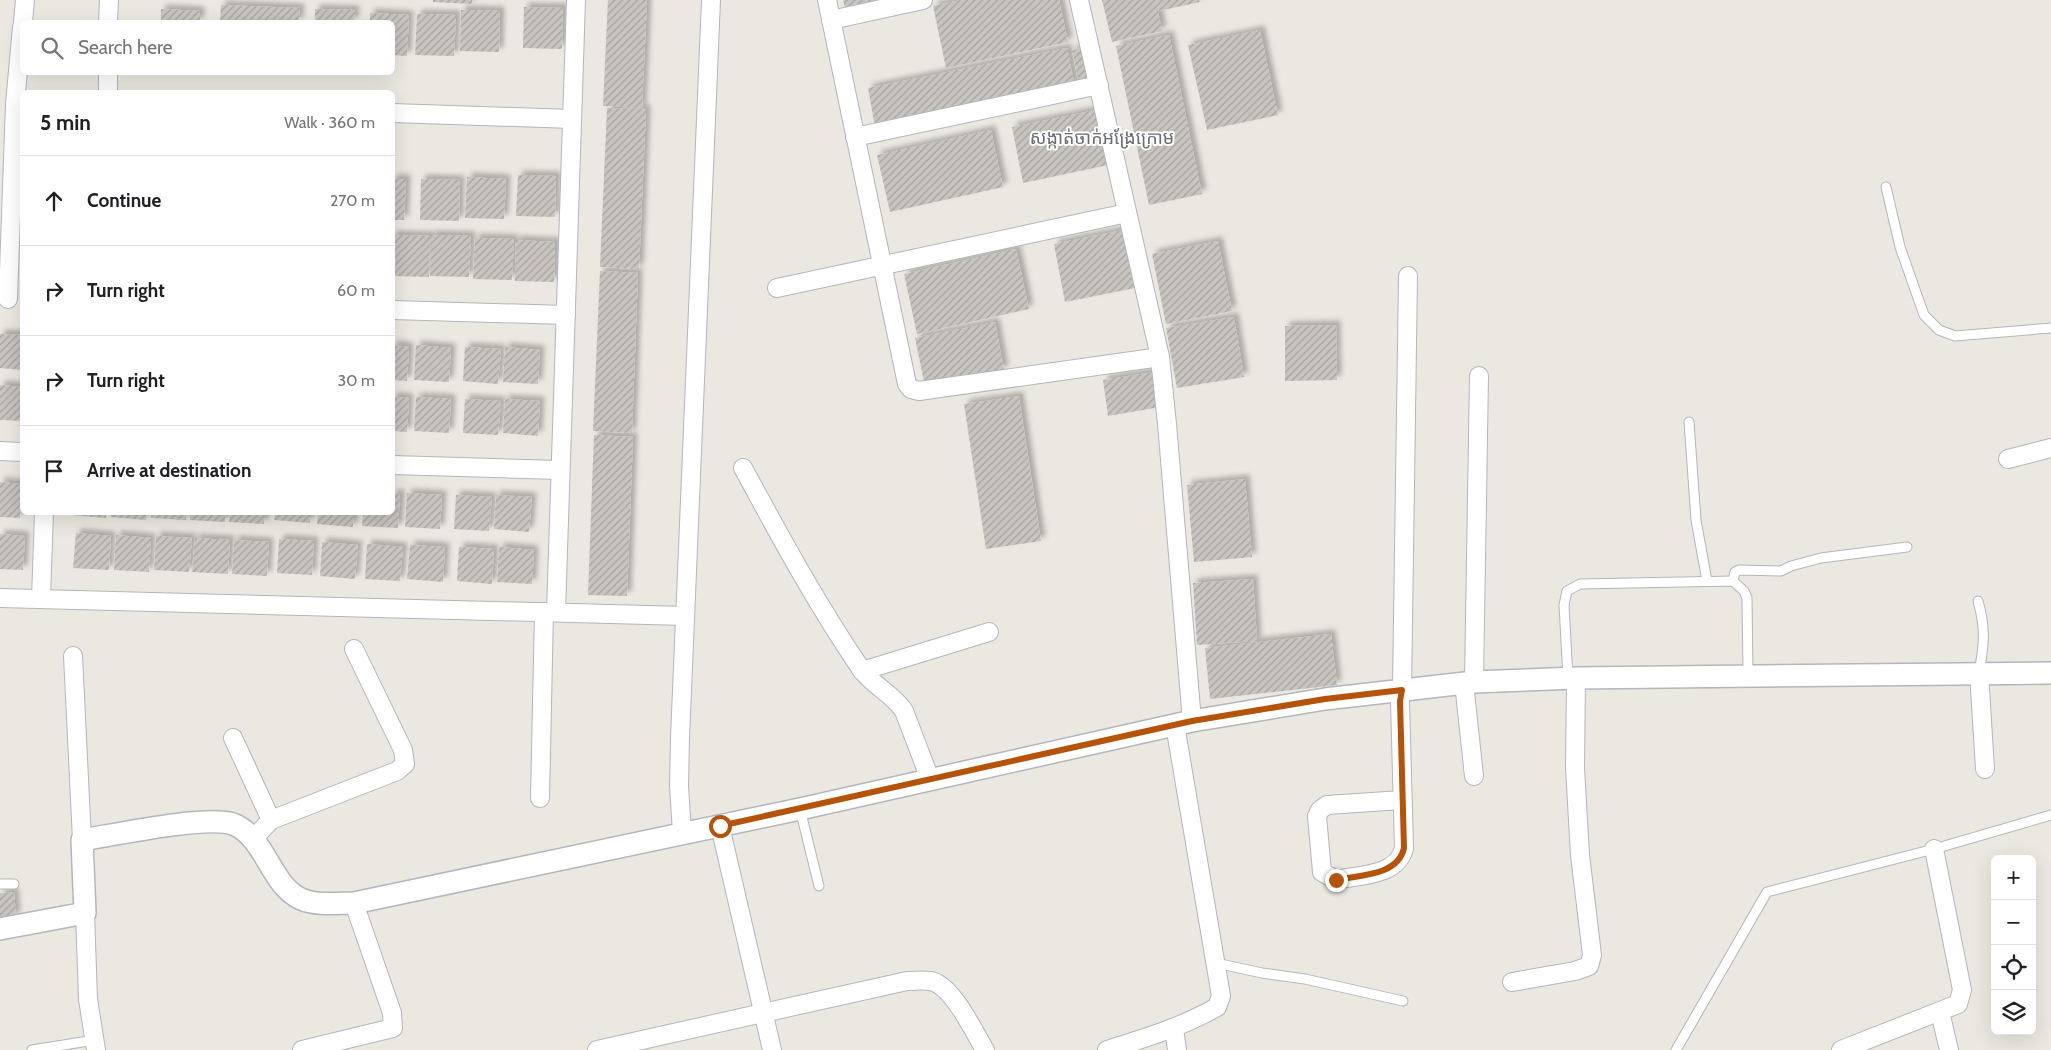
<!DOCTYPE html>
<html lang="en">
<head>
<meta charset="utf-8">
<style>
  :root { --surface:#fff; --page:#f6f6f6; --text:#202124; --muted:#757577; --line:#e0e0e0 }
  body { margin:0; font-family:Cabin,"Noto Sans Khmer",sans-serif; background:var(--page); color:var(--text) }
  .controls { position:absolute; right:15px; bottom:15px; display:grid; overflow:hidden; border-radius:8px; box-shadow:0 5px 20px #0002 }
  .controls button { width:45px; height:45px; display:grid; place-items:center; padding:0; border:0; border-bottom:1px solid var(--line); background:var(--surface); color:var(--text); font:25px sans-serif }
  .stop { position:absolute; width:15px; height:15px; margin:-11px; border:4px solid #b45309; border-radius:50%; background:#fff }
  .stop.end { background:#b45309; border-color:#fff; box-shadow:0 1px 5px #0008 }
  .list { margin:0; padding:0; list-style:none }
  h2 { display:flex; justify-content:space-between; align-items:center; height:65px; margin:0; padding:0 20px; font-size:21px }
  h2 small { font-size:16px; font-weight:400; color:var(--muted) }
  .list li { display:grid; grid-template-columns:32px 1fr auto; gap:15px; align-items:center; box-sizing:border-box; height:90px; padding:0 20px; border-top:1px solid var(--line) }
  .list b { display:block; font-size:19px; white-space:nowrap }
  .list em { font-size:16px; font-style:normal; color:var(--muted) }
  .icon { flex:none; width:28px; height:28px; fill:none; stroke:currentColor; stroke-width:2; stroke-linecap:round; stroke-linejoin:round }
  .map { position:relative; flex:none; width:2051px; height:1050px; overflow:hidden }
  .search { position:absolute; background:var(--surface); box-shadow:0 5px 20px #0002; left:20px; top:20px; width:375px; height:55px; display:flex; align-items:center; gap:12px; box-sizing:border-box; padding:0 18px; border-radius:8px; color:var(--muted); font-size:19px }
  .panel { position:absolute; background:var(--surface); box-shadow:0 5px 20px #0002; left:20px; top:90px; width:375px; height:425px; border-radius:8px }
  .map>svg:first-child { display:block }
  .building { fill:url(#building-hatch); filter:url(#shadow) }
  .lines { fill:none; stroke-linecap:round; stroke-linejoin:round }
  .service-casing { stroke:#b3b6ba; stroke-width:11 }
  .minor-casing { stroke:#b3b6ba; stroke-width:20 }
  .tertiary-casing { stroke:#b3b6ba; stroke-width:24 }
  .service { stroke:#fff; stroke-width:9 }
  .minor { stroke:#fff; stroke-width:18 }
  .tertiary { stroke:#fff; stroke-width:21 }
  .route { stroke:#b45309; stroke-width:6 }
  .labels { text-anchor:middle; stroke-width:4; stroke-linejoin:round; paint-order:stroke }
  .quarter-label { font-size:18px; fill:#6a6e72; stroke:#fff }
</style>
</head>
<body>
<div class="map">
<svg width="2051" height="1050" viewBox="0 0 2051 1050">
  <defs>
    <pattern id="building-hatch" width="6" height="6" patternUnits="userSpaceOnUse" patternTransform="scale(1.25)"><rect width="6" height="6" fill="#c8c5c0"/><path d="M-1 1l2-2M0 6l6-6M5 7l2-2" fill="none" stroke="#a5a39f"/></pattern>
    <filter id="shadow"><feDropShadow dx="4.5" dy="-4.5" stdDeviation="2.5" flood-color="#0004"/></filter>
  </defs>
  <rect width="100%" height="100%" fill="#ebe8e1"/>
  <g class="building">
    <path d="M433 0H472V4L433 2Z"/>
    <path d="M608 0H647L642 108 603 106Z"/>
    <path d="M843 0H892L846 12Z"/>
    <path d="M961 0H1059L1068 42 946 68 933 6Z"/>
    <path d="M1102 0H1199L1200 2 1158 11 1162 31 1112 42Z"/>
    <path d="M221 5 300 8 299 22H220Z"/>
    <path d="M524 7 563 8 562 49 523 48Z"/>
    <path d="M161 9 200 11V22H161Z"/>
    <path d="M315 9 355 10 354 22H315Z"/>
    <path d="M461 10 500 11 499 52 460 51Z"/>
    <path d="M370 13 409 15 407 56 392 55V22H370Z"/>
    <path d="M417 14 456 15 454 56 415 55Z"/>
    <path d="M1260 30 1278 115 1207 130 1188 45Z"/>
    <path d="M1169 35 1202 194 1149 205 1116 46Z"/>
    <path d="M1067 48 1075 87 875 127 868 88Z"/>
    <path d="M1084 48 1090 82 1079 84 1072 50Z"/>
    <path d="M607 108 646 109 639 269 600 267Z"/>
    <path d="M1096 110 1108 165 1023 183 1012 127Z"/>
    <path d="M991 130 1003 187 890 212 877 155Z"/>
    <path d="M518 175 556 176 555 217 516 216Z"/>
    <path d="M467 177 506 179 504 219 465 218Z"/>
    <path d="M392 179H406L404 220H392Z"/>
    <path d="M421 179 460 180 459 221 420 220Z"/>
    <path d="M1123 230 1135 288 1065 302 1054 244Z"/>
    <path d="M392 235 430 236 429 277 392 276Z"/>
    <path d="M431 235 471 236 469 277 430 276Z"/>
    <path d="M475 238 514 239 512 280 473 279Z"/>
    <path d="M516 240 555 242 554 282 515 281Z"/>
    <path d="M1218 241 1232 311 1166 324 1152 254Z"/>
    <path d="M1016 249 1029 309 917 334 904 274Z"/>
    <path d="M600 271 638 273 632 433 593 431Z"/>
    <path d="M1234 317 1244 377 1177 388 1166 328Z"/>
    <path d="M995 322 1004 370 925 386 915 338Z"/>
    <path d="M1336 325 1337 380 1285 381V326Z"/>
    <path d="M0 334 22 335V370L0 368Z"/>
    <path d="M392 345 409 347 407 381 392 380Z"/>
    <path d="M416 345 451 348 449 382 414 380Z"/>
    <path d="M465 347 501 349 498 384 463 381Z"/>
    <path d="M505 347 540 350 538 384 503 382Z"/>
    <path d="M1154 372 1160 407 1108 416 1103 380Z"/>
    <path d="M0 385 22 387V421L0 420Z"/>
    <path d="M1019 396 1041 541 986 549 964 404Z"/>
    <path d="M392 397 409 398 407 432 392 431Z"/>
    <path d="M416 397 451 399 449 433 414 431Z"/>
    <path d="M465 399 501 401 498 435 463 433Z"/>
    <path d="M505 399 540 401 538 436 503 433Z"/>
    <path d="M594 435 633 437 627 596 588 595Z"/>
    <path d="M1245 479 1252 557 1194 562 1187 485Z"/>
    <path d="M0 482 22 484 20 518 0 517Z"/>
    <path d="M407 493 442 495 440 529 405 527Z"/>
    <path d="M392 494H400L398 528 362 526 363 512H392Z"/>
    <path d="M456 495 492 497 489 531 454 529Z"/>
    <path d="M496 495 532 497 529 532 494 529Z"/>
    <path d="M71 512H106V518L71 515Z"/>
    <path d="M111 512H147L146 520 111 517Z"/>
    <path d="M152 512H187L186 520 151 518Z"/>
    <path d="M190 512H226L225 522 190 520Z"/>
    <path d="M230 512H265L264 524 229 522Z"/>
    <path d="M275 512H310V523L274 520Z"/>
    <path d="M318 512H354L353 527 317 524Z"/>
    <path d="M76 533 111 536 109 570 73 568Z"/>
    <path d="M0 534 25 536 23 570 0 569Z"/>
    <path d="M116 535 151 538 149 572 114 570Z"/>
    <path d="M156 536 192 538 189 572 154 570Z"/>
    <path d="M195 538 230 540 228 574 192 572Z"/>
    <path d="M279 539 314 541 312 575 277 573Z"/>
    <path d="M234 540 269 542 267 576 232 574Z"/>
    <path d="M322 542 358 545 355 579 320 576Z"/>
    <path d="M367 544 403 547 400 581 365 579Z"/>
    <path d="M410 545 445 547 443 582 407 579Z"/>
    <path d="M459 547 494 549 492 584 457 581Z"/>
    <path d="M499 547 534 550 532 584 497 582Z"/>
    <path d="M1253 579 1257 641 1197 645 1193 583Z"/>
    <path d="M1331 634 1337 685 1210 699 1205 648Z"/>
    <path d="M14 892 16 917 0 918V893Z"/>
  </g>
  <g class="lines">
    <g class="service-casing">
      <g id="service">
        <path d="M1886 187 1900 247 1924 315 1939 330 1955 336 2051 328"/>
        <path d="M1689 422 1696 520 1707 581"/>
        <path d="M1733 581 1735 572 1739 570 1781 571 1791 566 1821 558 1907 547"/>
        <path d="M1978 601C1986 629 1984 645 1979 673"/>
        <path d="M1568 678 1564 605 1567 591 1580 584 1733 581 1744 591 1747 598 1748 674"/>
        <path d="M800 809 819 886"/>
        <path d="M0 884H14"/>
        <path d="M1216 963 1262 973 1305 979 1403 1001"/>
        <path d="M32 1050 95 1040"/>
        <path d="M1676 1050 1767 892 1934 849 2051 815"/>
      </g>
    </g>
    <g class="minor-casing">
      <g id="minor">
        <path d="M827 0 907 384 911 389 919 391 1160 357"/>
        <path d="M1079 0 1160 357 1167 424 1192 721"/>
        <path d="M831 20 923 0"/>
        <path d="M23 22 25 0"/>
        <path d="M108 22 109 0"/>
        <path d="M108 92V72"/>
        <path d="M392 113 572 119"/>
        <path d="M855 137 1099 85"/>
        <path d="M777 288 1127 213"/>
        <path d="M8 299 15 104 22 27"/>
        <path d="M392 310 566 315"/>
        <path d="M0 451 22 452"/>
        <path d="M2008 459 2051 448"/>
        <path d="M392 465 560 470"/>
        <path d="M743 468C780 536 817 605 861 669 873 686 893 694 904 711L930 779"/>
        <path d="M0 598 685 616"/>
        <path d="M41 599 44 512"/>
        <path d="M556 612 576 0"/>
        <path d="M73 656 82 840"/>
        <path d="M862 671 989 632"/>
        <path d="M1979 673 1985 769"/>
        <path d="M1474 682 1479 376"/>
        <path d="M1464 683 1474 776"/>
        <path d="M233 738 271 820"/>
        <path d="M540 798 544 612"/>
        <path d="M1402 800 1327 805 1320 810 1317 816 1322 872 1336 880C1359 875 1398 876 1404 848L1400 701 1402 690 1408 276"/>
        <path d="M720 826 772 1050"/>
        <path d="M682 833 679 786 680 738 711 0"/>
        <path d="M252 840 271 820 397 771 405 764 403 750 354 649"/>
        <path d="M85 913 88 999 96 1050"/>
        <path d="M1512 982 1575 971 1589 966 1592 955 1580 855 1575 768 1576 678"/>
        <path d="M1940 1012 1949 1050"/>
        <path d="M1174 1029 1177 1050"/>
        <path d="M302 1050 393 1028 392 1013 354 903"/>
        <path d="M597 1050 907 981C914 981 923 980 930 981 952 984 974 1032 985 1050"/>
        <path d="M1107 1050C1145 1038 1182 1027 1217 1007L1221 996 1175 725"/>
        <path d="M1841 1050 1958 1004 1962 990 1934 849"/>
      </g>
    </g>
    <g class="tertiary-casing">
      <path id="tertiary" d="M0 929 85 913 82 840C113 835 207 815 233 824 266 837 270 885 301 899 317 906 337 903 354 903L800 809 1192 721 1325 699 1474 682 1576 678 2051 673"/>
    </g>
    <use href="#service" class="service"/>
    <use href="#minor" class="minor"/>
    <use href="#tertiary" class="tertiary"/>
  </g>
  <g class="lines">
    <path class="route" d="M720 826 1192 721 1325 699 1402 690 1400 701 1404 848C1398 876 1359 875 1336 880"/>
  </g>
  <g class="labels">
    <g class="quarter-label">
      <text x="1102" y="144">សង្កាត់ចាក់អង្រែក្រោម</text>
    </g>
  </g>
</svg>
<div class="controls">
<button>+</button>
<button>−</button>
<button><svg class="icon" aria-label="locate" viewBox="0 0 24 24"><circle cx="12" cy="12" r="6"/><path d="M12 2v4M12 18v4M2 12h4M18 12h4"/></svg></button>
<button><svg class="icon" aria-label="layers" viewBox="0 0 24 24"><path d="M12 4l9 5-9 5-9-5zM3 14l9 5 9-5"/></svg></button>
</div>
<div class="stop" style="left:720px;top:826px"></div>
<div class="stop end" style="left:1336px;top:880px"></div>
<div class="search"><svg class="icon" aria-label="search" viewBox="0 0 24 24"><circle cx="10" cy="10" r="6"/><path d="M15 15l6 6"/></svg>Search here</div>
<section class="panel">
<h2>5 min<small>Walk · 360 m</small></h2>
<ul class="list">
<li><svg class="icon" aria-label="ahead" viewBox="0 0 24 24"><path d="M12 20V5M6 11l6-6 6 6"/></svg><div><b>Continue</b></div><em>270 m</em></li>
<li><svg class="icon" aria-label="right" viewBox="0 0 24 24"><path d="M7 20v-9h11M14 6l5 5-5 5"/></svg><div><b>Turn right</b></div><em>60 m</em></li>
<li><svg class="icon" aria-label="right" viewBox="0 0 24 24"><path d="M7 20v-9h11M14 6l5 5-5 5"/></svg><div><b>Turn right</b></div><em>30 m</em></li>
<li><svg class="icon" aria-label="arrive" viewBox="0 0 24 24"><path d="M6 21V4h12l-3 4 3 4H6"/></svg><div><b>Arrive at destination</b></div></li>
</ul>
</section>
</div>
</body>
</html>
